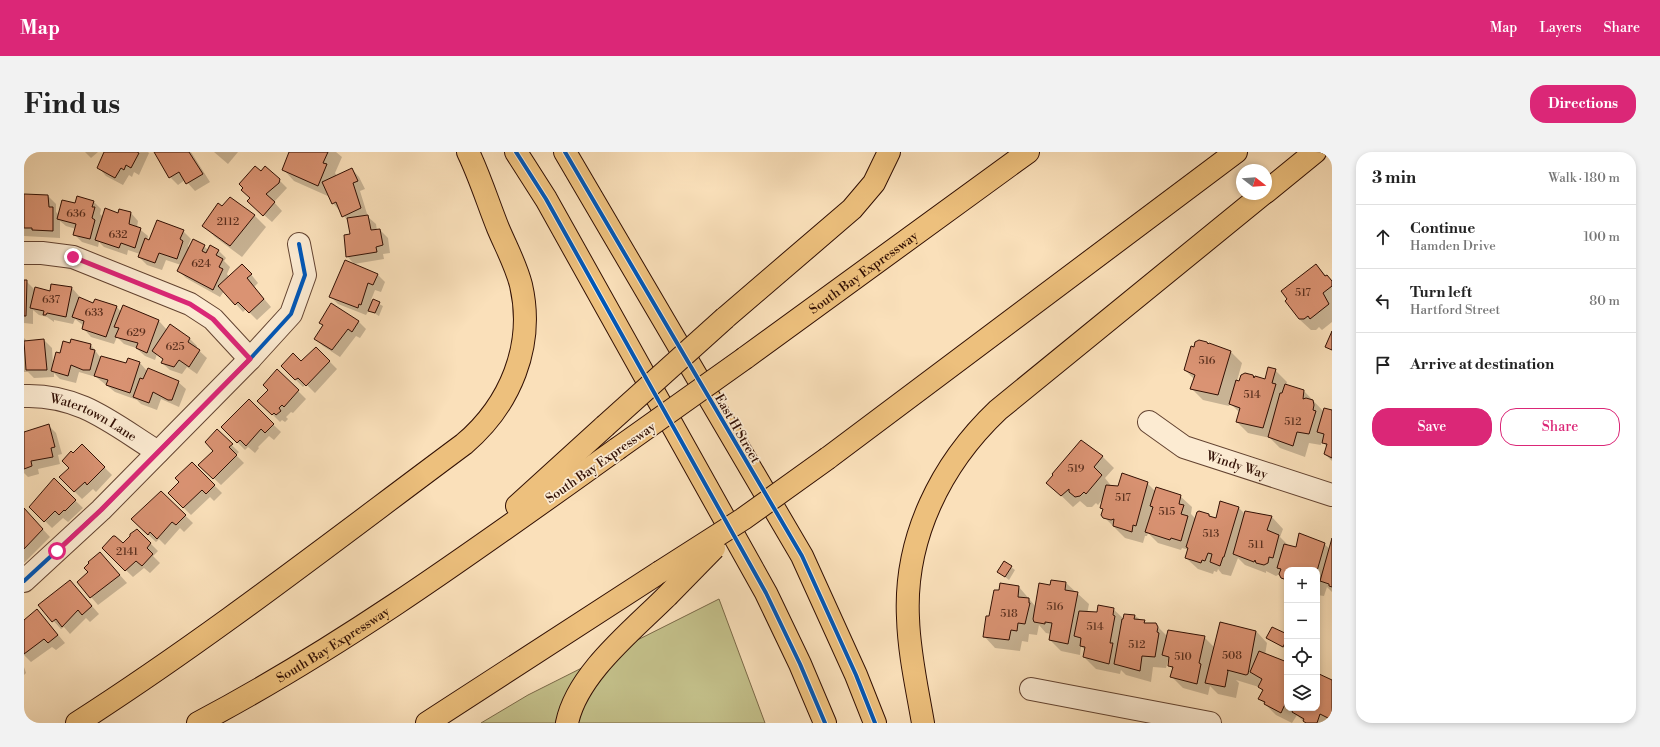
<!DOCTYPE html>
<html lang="en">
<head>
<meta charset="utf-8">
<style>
  :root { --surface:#fff; --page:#f2f2f2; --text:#222; --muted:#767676; --line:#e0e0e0; --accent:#db2777 }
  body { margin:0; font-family:"Libre Bodoni",serif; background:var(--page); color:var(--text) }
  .controls { position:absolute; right:12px; bottom:12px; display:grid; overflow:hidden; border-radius:8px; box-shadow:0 2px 6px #0003 }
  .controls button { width:36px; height:36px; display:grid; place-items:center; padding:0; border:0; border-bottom:1px solid var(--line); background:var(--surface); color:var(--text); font:20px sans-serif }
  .compass { position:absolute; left:1212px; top:12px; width:36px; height:36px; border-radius:50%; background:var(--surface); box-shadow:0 2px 6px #0003; rotate:107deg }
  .stop { position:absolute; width:12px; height:12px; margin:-9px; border:3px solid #db2777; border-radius:50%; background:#fff }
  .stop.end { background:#db2777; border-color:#fff; box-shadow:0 1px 4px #0008 }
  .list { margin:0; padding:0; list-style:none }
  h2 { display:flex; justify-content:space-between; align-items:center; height:52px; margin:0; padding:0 16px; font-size:17px }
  h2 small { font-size:13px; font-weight:400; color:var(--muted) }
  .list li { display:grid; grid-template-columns:26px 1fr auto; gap:12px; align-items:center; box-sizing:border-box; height:64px; padding:0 16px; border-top:1px solid var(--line) }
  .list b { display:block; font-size:15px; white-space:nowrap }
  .list p { margin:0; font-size:13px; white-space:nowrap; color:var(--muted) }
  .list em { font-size:13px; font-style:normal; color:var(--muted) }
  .actions { display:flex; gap:8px; padding:12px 16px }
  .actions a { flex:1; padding:9px 0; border:1px solid var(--accent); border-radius:16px; text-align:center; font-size:14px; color:var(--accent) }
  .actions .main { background:var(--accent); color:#fff }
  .icon { flex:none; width:22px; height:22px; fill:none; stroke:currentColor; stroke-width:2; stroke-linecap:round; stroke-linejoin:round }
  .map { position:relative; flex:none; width:1308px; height:571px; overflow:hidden; border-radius:16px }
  header { display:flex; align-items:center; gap:24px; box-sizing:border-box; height:56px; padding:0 20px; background:var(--accent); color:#fff }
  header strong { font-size:19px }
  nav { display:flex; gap:22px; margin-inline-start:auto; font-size:14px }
  .intro { display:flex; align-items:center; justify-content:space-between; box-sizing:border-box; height:96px; padding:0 24px }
  h1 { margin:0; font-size:28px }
  .button { padding:10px 18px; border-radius:16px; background:var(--accent); color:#fff; font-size:14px; font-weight:700 }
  main { display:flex; gap:24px; padding:0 24px }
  aside { flex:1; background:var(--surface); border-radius:16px; box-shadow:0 2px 6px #0003 }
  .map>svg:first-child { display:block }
  .green { fill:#c4c18b; stroke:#7a6847 }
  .shadow { fill:#0003 }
  .building { fill:#da9373; stroke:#310f03 }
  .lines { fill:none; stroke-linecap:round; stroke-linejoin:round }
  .minor-casing { stroke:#634331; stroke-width:24 }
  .major-casing { stroke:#310f03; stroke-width:24 }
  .highway-casing { stroke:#310f03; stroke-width:24 }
  .minor { stroke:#fcebd2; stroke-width:22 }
  .major { stroke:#edc07d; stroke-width:22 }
  .highway { stroke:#edc07d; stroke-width:22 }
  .highway-bridge-casing { stroke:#310f03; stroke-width:24; stroke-linecap:butt }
  .highway-bridge { stroke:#edc07d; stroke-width:22 }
  .cycleway-casing { stroke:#fcebd2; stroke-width:6 }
  .cycleway { stroke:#0057b8; stroke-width:4 }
  .route { stroke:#db2777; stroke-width:5 }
  .labels { text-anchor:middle; stroke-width:3.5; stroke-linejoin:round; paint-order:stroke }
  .number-label { font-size:11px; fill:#5b301f }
  .street-label { font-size:13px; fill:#310f03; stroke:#fcebd2 }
</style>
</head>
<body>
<header>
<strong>Map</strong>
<nav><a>Map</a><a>Layers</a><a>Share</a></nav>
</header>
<div class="intro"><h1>Find us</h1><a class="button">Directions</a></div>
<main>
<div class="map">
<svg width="1308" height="571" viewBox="0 0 1308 571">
  <rect width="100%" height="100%" fill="#fae0ba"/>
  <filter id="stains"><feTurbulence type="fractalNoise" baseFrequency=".005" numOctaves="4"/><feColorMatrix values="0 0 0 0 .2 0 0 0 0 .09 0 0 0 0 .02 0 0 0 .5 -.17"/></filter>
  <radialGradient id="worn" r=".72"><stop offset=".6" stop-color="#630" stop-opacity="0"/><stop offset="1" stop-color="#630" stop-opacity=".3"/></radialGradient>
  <path class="green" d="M695 447 741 571H457L504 543Z"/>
  <g class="shadow">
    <path d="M61 0H74L67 6Z"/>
    <path d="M82 0H124L125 1 115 23 110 20 108 25 105 23 99 33 82 24 75 16Z"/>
    <path d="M131 0H167L186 30 171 39 161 28 154 33 146 25Z"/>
    <path d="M190 0H214L204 12Z"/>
    <path d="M266 0H312L318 5 311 21 313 24 328 17 335 25 341 37 336 39 344 65 352 72 353 79 356 78 364 86 366 101 359 102 360 107 330 112 323 104 327 83 325 70 309 51 306 45 270 29 259 17Z"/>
    <path d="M255 28 263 36 250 50 258 59 248 70 232 56 227 47Z"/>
    <path d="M0 43 24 44 32 52V60L35 63 52 52 70 50 77 57 76 62 79 65 107 61 114 69 113 75 124 84 123 88 125 89 159 79 167 87 164 94 165 96 180 94 185 99 194 98 202 106 200 109 206 115 203 122 205 125 226 121 234 131 230 135 247 155 233 168 222 157 219 160 200 139 196 145 162 126 154 118 157 113 142 108 138 118 123 113 115 105 116 102 104 98 103 103 80 95 75 90 74 95 58 90 51 83 52 77 42 74 36 69V86L0 84Z"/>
    <path d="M206 46 231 64 242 75 218 105 191 85 180 74Z"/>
    <path d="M1292 113 1308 130V170L1298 178 1295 175 1292 178H1287L1275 167Z"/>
    <path d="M353 122 361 130 357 140 351 138 347 148 359 154 355 164 345 158 342 163 314 152 306 144Z"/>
    <path d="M0 129H2L11 138 27 140 48 136 55 144V147L70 152 93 155 97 160 135 169 143 178 166 187 173 194 172 196 183 206 173 222 163 215 158 222 146 218 138 211 140 208 133 202 131 208 121 204 112 196 100 192 93 185 90 192 67 185 60 177V174L51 167 49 172 30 168V170L23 165 15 163 9 158V172L0 171Z"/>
    <path d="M334 169 342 177 336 186 332 184 316 205 299 194 292 187 299 174 296 171Z"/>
    <path d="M0 186 4 190 20 188 28 196 29 213 37 202 47 192 67 193 76 205 103 212 104 207 116 211 123 219 154 230 162 237 155 255 137 247 133 258 117 252 113 248 91 240 72 225 55 220 52 231 36 227 30 221V225L10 226 4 220H0Z"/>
    <path d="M1185 193 1207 200 1218 211 1213 229 1231 227 1242 228 1251 218 1263 230 1262 234 1280 239 1300 260H1308V309L1301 302 1303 295 1298 289 1297 293 1285 291 1281 305 1256 296 1246 286 1224 281 1213 270 1216 261 1206 251 1205 254 1179 248 1168 237 1170 227 1161 218Z"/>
    <path d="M292 196 313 217 291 241 282 232 279 235 258 214 277 211Z"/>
    <path d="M253 218 282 247 269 261 267 260 262 265 264 267 261 270 258 268 256 270 235 249 245 238Z"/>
    <path d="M225 249 257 280 250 288 245 284 234 295 235 296 231 301 224 295 221 298 198 275Z"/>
    <path d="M24 273 32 281 38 302 34 303 36 312 14 317 15 322 4 325 0 321V281Z"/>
    <path d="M193 279 215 300 212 303 220 311 197 333 176 313 191 299Z"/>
    <path d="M1057 289 1079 305 1090 316 1081 326 1088 335 1123 331 1131 339 1156 344 1168 355 1167 362 1172 367 1185 363 1193 368 1215 356 1221 362 1222 360 1248 365 1259 377 1256 385 1265 394 1273 396 1300 392 1306 397 1308 388V440L1303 435 1300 444 1293 443V418H1263V431L1256 422 1252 424 1242 419V421L1221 413 1214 406 1207 424 1198 422 1194 417 1193 420 1190 419 1189 422 1174 417 1162 406 1165 398 1158 396 1157 398 1134 391 1124 381 1123 384H1121L1119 391 1101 386 1080 365V358L1077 356 1080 345 1074 353 1072 351 1068 355H1063L1056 349 1049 355 1024 331Z"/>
    <path d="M58 293 88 323 72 340 69 337 58 347 36 325 46 316 49 302Z"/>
    <path d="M168 311 198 341 190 349 186 345 167 363 145 341 156 330Z"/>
    <path d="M30 328 59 356 44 370 39 366 28 376 7 355Z"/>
    <path d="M137 340 169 371 160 380 156 376 141 393 135 387 132 390 108 367Z"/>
    <path d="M0 357 26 385 0 411Z"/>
    <path d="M113 378 134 399 129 404 136 411 126 421 120 416 109 425 79 396 99 393Z"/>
    <path d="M76 401 103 431 74 453 67 445 66 421Z"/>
    <path d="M987 415 991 418 985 428 975 420Z"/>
    <path d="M1042 431 1065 452 1063 462H1074L1089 457 1100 467 1101 463 1111 464 1123 472H1131L1144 485H1180L1191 496 1232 479 1243 491 1241 503 1263 511V556H1293V523L1308 530V571H1281L1273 563 1268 571 1252 563 1235 546 1239 539 1235 535 1237 530 1236 528 1235 535 1212 528 1215 531 1212 546 1194 542 1186 534 1184 543 1159 536 1147 524 1149 517 1145 513 1146 509 1144 508 1142 516 1129 515 1127 530 1102 523 1097 518 1096 522 1072 517 1060 505 1062 499 1057 494 1056 503 1037 499 1026 488 1027 482 1022 481 1015 473 1013 483 1005 482 1004 490 998 489 996 499 971 496 960 484 975 439 995 435 1012 455 1026 434Z"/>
    <path d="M53 437 75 462 66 470 62 466 46 482 40 475 37 477 15 453Z"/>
    <path d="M13 458 41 491 32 498 28 495 7 510 0 503V469Z"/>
    <path d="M1263 483V498L1244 486Z"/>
    <path d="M0 515 2 521 0 523Z"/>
  </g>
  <g class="building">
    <path d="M80 0H113L115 1 107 16 102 13 100 18 97 16 91 26 73 16Z"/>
    <path d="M130 0H165L179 22 162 32 155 20 145 26Z"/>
    <path d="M265 0H304L299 11 303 12 294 34 258 18Z"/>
    <path d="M231 14 237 19 241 14 256 27 255 31 242 42 251 50 239 64 223 49 226 46 217 38 219 36 215 32Z"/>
    <path d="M328 16 334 29 329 31 337 56 318 65 312 50 308 52 298 30Z"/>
    <path d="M0 42 24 43 25 55H29V79L8 78V76H0Z"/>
    <path d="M53 44 70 49 68 55H71L68 66 71 68 66 87 49 83 52 72 33 67 38 48 51 51Z"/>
    <path d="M206 45 231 63 206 94 178 74 194 51 198 54Z"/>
    <path d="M81 56 94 61 95 57 107 60 105 72 117 76 111 96 97 91 95 96 71 88Z"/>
    <path d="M344 63 347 78 356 77 359 93 352 95 353 100 322 105 320 83 326 82 323 66Z"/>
    <path d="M133 68 160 78 156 87 159 89 153 107 135 101 131 111 114 105 121 86 125 88Z"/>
    <path d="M169 87 181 93 178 99 182 101 186 93 195 98 192 103 199 107 195 115 199 117 189 138 153 119Z"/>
    <path d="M321 108 354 122 349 133 344 131 337 153 335 152 334 156 305 145Z"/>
    <path d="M218 112 228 122 223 126 240 147 225 161 214 150 211 153 194 134Z"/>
    <path d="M1292 112 1301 124 1303 123 1308 129V134L1299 141 1305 152 1286 167 1284 164 1280 167H1275L1261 149 1263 147 1257 139Z"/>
    <path d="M0 128H3L2 164H0Z"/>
    <path d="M27 132 48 135 42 165 23 161 22 163H19L20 159 6 156 11 135 26 139Z"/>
    <path d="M55 145 69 151 71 147 93 154 82 185 58 177 60 169 48 165Z"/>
    <path d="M349 147 356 150 351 161 344 159Z"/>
    <path d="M307 151 335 169 328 180 324 177 308 198 290 187 299 173 295 171Z"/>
    <path d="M99 153 135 168 123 201 112 196 114 191 91 185 95 176 90 175Z"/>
    <path d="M146 172 166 186 164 190 176 198 165 215 155 208 150 215 137 211 139 207 128 199Z"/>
    <path d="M1308 179V198L1301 195Z"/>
    <path d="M20 187 23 218H2L0 189Z"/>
    <path d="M47 187 67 192 66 197 71 198 66 218H59L47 213 44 224 27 219 32 200 36 201 39 189 46 191Z"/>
    <path d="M1175 188 1183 190 1184 192 1185 191 1207 199 1194 243 1166 237 1171 223 1160 218 1167 194 1170 195 1171 190Z"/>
    <path d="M292 195 306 209 282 234 274 226 271 228 257 214 269 201 277 209Z"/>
    <path d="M77 204 102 211 104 206 116 210 106 241 82 233 84 228 70 224Z"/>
    <path d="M1244 215 1252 217 1248 231 1252 232 1239 276 1212 270 1216 256 1205 252 1212 228 1215 229 1217 223 1221 221 1229 223 1230 226 1231 224 1241 227Z"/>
    <path d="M124 216 155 229 148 248H144L129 240 125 251 109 245 116 226 119 227Z"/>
    <path d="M253 217 275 238 260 255 258 253 255 256 257 259 252 263 250 261 248 263 233 249 244 238 239 233Z"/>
    <path d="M1261 232 1280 238 1279 247 1282 246 1289 248 1290 253 1289 258 1292 259 1285 282 1273 280 1269 294 1244 285 1256 241H1258Z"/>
    <path d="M225 247 250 272 241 281 237 277 222 294 216 288 213 291 197 275Z"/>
    <path d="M1300 256 1308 258V306L1300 302 1303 292 1298 291 1300 282 1293 280Z"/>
    <path d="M25 272 31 295 27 296 29 305 7 309 8 314 0 317V280Z"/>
    <path d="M193 277 209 292 205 295 213 303 189 327 174 313 189 299 181 290Z"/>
    <path d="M1057 288 1079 304 1070 315 1078 323 1062 342 1060 340 1056 344 1051 345 1045 340V337L1037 344 1022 331 1029 323 1028 322Z"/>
    <path d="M58 292 81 315 63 333 61 330 50 340 35 325 45 316 38 309 47 299 49 301Z"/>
    <path d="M168 310 191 333 182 342 178 338 159 356 144 341 155 330 151 326Z"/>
    <path d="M1098 321 1124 330 1112 374 1109 373 1108 380 1089 374 1090 367 1087 368 1079 366 1077 363 1079 357 1076 356 1082 333 1094 334Z"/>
    <path d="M30 326 52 348 41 359 40 358 35 363 31 359 20 370 5 355Z"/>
    <path d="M1132 335 1157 343 1155 352 1160 353 1157 362 1164 364 1157 389 1147 386 1146 388 1121 380 1129 355 1126 354Z"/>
    <path d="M137 339 162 363 152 373 148 370 133 387 126 380 124 383 107 367Z"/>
    <path d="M1196 349 1215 355 1200 405H1199L1196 414 1186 410 1188 402 1184 401 1181 409 1178 408 1177 411 1161 406 1164 396 1162 395 1173 360 1175 359 1185 362V364L1192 366Z"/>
    <path d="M0 356 19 377 0 397Z"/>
    <path d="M1221 359 1248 364 1243 378 1255 383 1249 406 1245 405 1244 411 1240 413 1232 411 1231 408 1230 410 1209 402Z"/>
    <path d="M113 377 127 391 123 396 129 402 118 414 112 409 101 419 78 396 89 384H91L99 391 106 384V382Z"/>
    <path d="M1275 381 1301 391 1293 419 1263 418V428L1257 426 1255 422 1257 417 1253 416 1260 392 1272 395Z"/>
    <path d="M1308 386V435L1305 434V432L1296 429Z"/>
    <path d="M76 400 96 423 66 446 53 430 64 420 60 416 65 411 64 410Z"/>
    <path d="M980 409 988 414 981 425 973 420Z"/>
    <path d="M46 428 68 454 58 463 54 458 38 475 32 467 28 470 14 453Z"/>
    <path d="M1027 428 1042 430 1041 438 1054 440 1044 492 1025 488 1028 471 1021 470V472L1010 470 1009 467 1015 431 1026 433Z"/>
    <path d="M976 431 995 434 994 445 1005 446V451H1006L1001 472 994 471 993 479 987 478 985 488 959 485 962 464H965L970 438H975Z"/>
    <path d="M1074 453 1090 456 1089 463 1091 464 1086 491H1089L1085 512 1059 505 1061 495 1056 494 1057 486 1050 484 1055 459 1073 460Z"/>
    <path d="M13 457 34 483 24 491 20 487 0 502V468Z"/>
    <path d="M1100 462 1111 463 1110 467 1121 468 1120 471H1132L1134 475 1133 480 1135 481 1131 505 1118 504 1116 519 1090 512 1098 467H1099Z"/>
    <path d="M1196 470 1232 479 1224 522 1222 523 1203 518 1204 519 1201 535 1181 531Z"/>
    <path d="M1248 475 1263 482V487L1259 495 1242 486Z"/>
    <path d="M1144 478 1181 484 1175 511 1177 512 1173 532 1146 525 1149 515 1144 514 1145 505 1138 503Z"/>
    <path d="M1235 499 1263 510V548L1257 561 1240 552 1241 550 1234 547 1239 538 1234 535 1238 527 1226 520Z"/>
    <path d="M1293 521 1308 528V568L1296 562 1293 571H1282L1279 569 1280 567 1268 560 1270 556H1293Z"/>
  </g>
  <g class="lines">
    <g class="minor-casing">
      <g id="minor">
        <path d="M0 101H18L49 105 166 152 189 167 226 207"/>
        <path id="s1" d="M0 244C56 242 89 272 134 300"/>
        <path id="s2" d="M1125 270 1160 295 1308 343"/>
        <path d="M0 429 77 358 226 207 267 162 281 123 275 92"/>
        <path d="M1007 537 1186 571"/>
      </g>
    </g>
    <g class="major-casing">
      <g id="major">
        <path d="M492 0 522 47 742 441 776 512 801 571"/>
        <path d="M541 0 778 404 832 523 851 571"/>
      </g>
    </g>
    <g class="highway-casing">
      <g id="highway">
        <path d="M1242 40 1291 0"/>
        <path d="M701 166 828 57 850 31 865 0"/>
        <path id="s3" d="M721 206 1004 0"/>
        <path d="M804 306 1212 0"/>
        <path d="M493 354 581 274"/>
        <path d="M53 571C187 485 312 387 440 292 486 253 511 194 497 133 492 113 482 95 474 76 464 51 456 25 444 0"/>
        <path id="s4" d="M174 571C322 493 457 394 593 297"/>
        <path d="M403 571 636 420"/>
        <path d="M543 571C553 522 608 479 643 444"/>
        <path d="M899 571C893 536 885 501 884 466 880 386 917 312 974 258L1239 42"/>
      </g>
    </g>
    <use href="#minor" class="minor"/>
    <use href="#major" class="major"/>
    <use href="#highway" class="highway"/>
    <g class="highway-bridge-casing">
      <g id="highway-bridge">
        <path d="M581 274 701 166"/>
        <path d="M593 297 721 206"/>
        <path d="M636 420 719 367 804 306"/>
        <path d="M643 444 690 396"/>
      </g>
    </g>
    <use href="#highway-bridge" class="highway-bridge"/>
    <g class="cycleway-casing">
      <g id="cycleway">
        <path d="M492 0 522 47 742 441 776 512 801 571"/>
        <path d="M541 0 778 404 832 523 851 571"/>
        <path d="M0 429 77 358 226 207 267 162 281 123 275 92"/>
      </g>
    </g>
    <use href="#cycleway" class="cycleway"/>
  </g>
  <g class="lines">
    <path class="route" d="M33 399 77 358 226 207 189 167 166 152 49 105"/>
  </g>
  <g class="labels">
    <g class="number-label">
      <text x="52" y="65">636</text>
      <text x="204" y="73">2112</text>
      <text x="94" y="86">632</text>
      <text x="177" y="115">624</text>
      <text x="1279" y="144">517</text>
      <text x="27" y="151">637</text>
      <text x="70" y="164">633</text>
      <text x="112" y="184">629</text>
      <text x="151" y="198">625</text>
      <text x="1183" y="212">516</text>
      <text x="1228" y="246">514</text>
      <text x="1269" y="273">512</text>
      <text x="1052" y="320">519</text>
      <text x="1099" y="349">517</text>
      <text x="1143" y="363">515</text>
      <text x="1187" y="385">513</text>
      <text x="1232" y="396">511</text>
      <text x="103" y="403">2141</text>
      <text x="1031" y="458">516</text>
      <text x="985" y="465">518</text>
      <text x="1071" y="478">514</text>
      <text x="1113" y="496">512</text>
      <text x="1208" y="507">508</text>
      <text x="1159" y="508">510</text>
    </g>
    <g class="street-label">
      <text dy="5" stroke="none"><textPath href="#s3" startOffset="146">South Bay Expressway</textPath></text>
      <text dy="5" stroke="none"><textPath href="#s1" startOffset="74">Watertown Lane</textPath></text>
      <text transform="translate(714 276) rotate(60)" y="5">East H Street</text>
      <text transform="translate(576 310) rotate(-35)" y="5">South Bay Expressway</text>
      <text dy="5" stroke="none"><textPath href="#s2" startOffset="99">Windy Way</textPath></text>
      <text dy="5" stroke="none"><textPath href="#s4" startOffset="156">South Bay Expressway</textPath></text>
    </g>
  </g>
  <rect width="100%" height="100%" filter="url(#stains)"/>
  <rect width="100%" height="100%" fill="url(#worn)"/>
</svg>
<div class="controls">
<button>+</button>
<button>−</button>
<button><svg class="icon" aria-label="locate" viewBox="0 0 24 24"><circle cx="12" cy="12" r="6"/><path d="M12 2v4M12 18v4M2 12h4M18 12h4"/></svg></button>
<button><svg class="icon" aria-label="layers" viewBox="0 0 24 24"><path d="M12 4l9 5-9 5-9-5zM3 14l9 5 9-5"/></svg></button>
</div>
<svg class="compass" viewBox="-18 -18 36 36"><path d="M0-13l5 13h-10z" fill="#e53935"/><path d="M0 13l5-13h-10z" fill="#767676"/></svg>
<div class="stop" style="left:33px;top:399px"></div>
<div class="stop end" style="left:49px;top:105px"></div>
</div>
<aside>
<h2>3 min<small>Walk · 180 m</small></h2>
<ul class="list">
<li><svg class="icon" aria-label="ahead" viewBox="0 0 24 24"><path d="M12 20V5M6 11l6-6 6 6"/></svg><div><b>Continue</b><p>Hamden Drive</p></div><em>100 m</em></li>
<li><svg class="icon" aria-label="left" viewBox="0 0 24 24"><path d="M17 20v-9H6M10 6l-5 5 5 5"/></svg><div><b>Turn left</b><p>Hartford Street</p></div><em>80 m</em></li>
<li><svg class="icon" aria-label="arrive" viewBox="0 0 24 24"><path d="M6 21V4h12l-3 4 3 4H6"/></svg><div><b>Arrive at destination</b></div></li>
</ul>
<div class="actions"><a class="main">Save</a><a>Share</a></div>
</aside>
</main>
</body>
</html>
